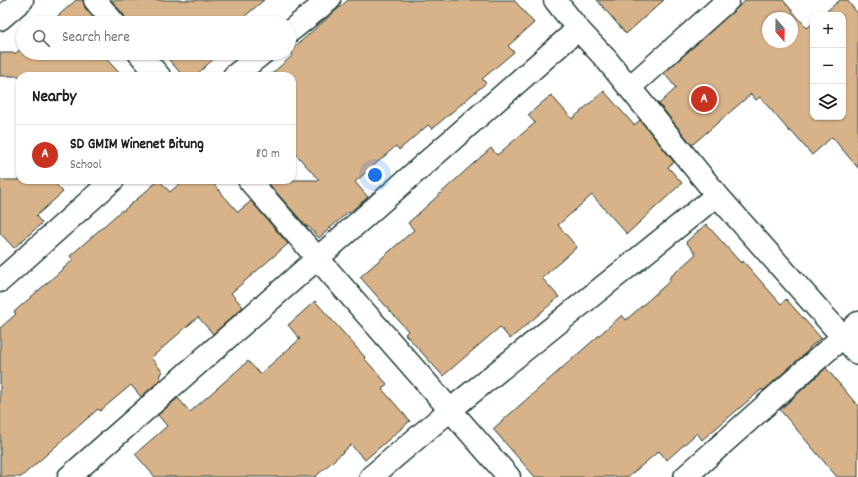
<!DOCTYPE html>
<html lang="en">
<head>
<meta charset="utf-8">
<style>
  :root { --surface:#fff; --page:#f6f6f6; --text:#202124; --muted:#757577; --line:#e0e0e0; --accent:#c8321e }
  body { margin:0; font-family:Dekko,sans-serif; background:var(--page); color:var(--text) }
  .controls { position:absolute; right:12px; top:12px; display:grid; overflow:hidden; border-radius:8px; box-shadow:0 1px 3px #0004 }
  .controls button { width:36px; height:36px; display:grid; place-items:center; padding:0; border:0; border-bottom:1px solid var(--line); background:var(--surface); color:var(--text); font:20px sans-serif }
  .compass { position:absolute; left:762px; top:12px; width:36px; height:36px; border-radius:50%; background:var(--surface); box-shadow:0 1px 3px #0004; rotate:160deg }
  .you { position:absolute; left:375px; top:175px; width:14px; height:14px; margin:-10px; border:3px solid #fff; border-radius:50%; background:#1a73e8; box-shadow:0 0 0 6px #1a73e833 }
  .badge { display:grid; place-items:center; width:26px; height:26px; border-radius:50%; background:var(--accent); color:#fff; font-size:13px; font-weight:700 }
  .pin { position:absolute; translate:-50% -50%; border:2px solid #fff; box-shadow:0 1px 4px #0006 }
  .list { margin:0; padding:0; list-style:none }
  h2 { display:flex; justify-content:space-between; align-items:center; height:52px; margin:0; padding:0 16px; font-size:17px }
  h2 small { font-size:13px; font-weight:400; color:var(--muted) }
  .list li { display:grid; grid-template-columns:26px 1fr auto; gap:12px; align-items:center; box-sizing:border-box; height:60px; padding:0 16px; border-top:1px solid var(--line) }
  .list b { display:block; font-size:15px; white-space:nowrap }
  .list p { margin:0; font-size:13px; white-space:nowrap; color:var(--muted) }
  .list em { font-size:13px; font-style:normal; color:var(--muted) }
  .icon { flex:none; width:22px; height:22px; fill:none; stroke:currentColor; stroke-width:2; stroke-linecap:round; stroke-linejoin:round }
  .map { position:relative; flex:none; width:858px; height:477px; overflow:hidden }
  .search { position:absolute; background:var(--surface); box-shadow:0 1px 3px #0004; left:16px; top:16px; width:280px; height:44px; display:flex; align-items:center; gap:10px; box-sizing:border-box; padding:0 14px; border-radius:22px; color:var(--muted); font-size:15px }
  .panel { position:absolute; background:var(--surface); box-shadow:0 1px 3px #0004; left:16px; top:72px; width:280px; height:112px; border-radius:12px }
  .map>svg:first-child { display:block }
  .building { fill:#d8b289; stroke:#1f3d34; fill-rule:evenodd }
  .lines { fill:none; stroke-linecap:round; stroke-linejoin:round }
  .minor-casing { stroke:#1f3d34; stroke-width:25 }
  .minor { stroke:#fff; stroke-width:22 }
</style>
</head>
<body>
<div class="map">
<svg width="858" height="477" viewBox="0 0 858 477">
  <rect width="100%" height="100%" fill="#fff"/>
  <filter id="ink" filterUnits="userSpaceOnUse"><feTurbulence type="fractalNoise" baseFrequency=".025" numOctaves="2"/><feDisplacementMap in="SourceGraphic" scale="8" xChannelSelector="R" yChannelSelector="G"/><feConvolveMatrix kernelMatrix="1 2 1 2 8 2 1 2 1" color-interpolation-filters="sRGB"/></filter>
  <g filter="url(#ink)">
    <g class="building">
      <path d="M76 0H83L85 8 98 23H50Z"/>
      <path d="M111 0H264L237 23H126L124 15Z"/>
      <path d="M348 0H514L534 23 508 46 514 52 482 79 486 83 432 129 428 125 399 150 396 146 355 182 368 197 349 213 348 212 319 238 308 226 307 227 269 184 275 180H319L292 150V76H269L292 56V49Z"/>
      <path d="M597 0H664L626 34Z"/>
      <path d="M746 0H783L807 28 813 23V117H843V15H822L840 0H847L858 14V168L832 137 812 155 791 131 790 132 760 97 756 100 751 94 692 145 659 104 676 88 664 73ZM768 18H792V42H768Z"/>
      <path d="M23 47V53H101L122 76H0V53H16Z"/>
      <path d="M163 53H220L195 76H183Z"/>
      <path d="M604 91 634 125 640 120 674 162 668 167 682 183 627 234 592 195 558 225 577 247 542 278 559 297 510 339 500 327 443 376 405 334 408 331 360 277 414 230 408 223 465 171 491 148 497 155 535 123 528 115 551 95 572 119Z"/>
      <path d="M0 180H52L63 192 36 216 42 223 14 248 0 233Z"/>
      <path d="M159 180 170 192 184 180H210L238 212 251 201 288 244 231 293 243 307 213 334 198 317 151 358 163 372 159 376 161 379 141 397 131 385 100 411 98 409 21 477H0V328L16 314 14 312 73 260 70 256 122 210 123 211Z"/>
      <path d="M706 224 741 263 743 261 781 304 786 299 821 338 809 348 810 349 763 391 762 389 702 440 697 433 667 460 659 451 628 477H535L493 429 622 315 626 320 671 280 669 278 696 254 686 242Z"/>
      <path d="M315 301 365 357 364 358 387 384 382 389 410 421 365 460 351 445 315 477H155L135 454 167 426 158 415 178 398 190 412 248 361 260 374 300 339 288 325Z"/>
      <path d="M826 368 858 406V477H837L780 410Z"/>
    </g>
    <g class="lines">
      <g class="minor-casing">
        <g id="minor">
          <path d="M95 0 114 23"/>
          <path d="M555 0 578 29 606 59 717 195 858 354"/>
          <path d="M0 19 22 0"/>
          <path d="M289 32 329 0"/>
          <path d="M139 53 159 76"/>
          <path d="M234 76 263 53"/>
          <path d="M630 87 728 0"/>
          <path d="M249 180 509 477"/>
          <path d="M0 281 113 180"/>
          <path d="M69 477 578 29"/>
          <path d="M371 477 450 410 717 195"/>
          <path d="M685 477 858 323"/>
        </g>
      </g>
      <use href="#minor" class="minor"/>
    </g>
  </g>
</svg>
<div class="controls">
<button>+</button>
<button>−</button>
<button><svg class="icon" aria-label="layers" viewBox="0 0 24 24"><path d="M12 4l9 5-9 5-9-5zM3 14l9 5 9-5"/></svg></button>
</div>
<svg class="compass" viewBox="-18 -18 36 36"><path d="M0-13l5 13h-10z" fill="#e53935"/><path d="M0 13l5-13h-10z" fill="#757577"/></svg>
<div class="you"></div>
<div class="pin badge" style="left:704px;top:99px">A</div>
<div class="search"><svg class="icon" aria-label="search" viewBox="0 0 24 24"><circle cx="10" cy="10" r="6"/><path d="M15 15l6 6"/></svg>Search here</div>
<section class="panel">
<h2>Nearby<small></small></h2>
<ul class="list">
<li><span class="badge">A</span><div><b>SD GMIM Winenet Bitung</b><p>School</p></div><em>80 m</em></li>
</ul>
</section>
</div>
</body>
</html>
